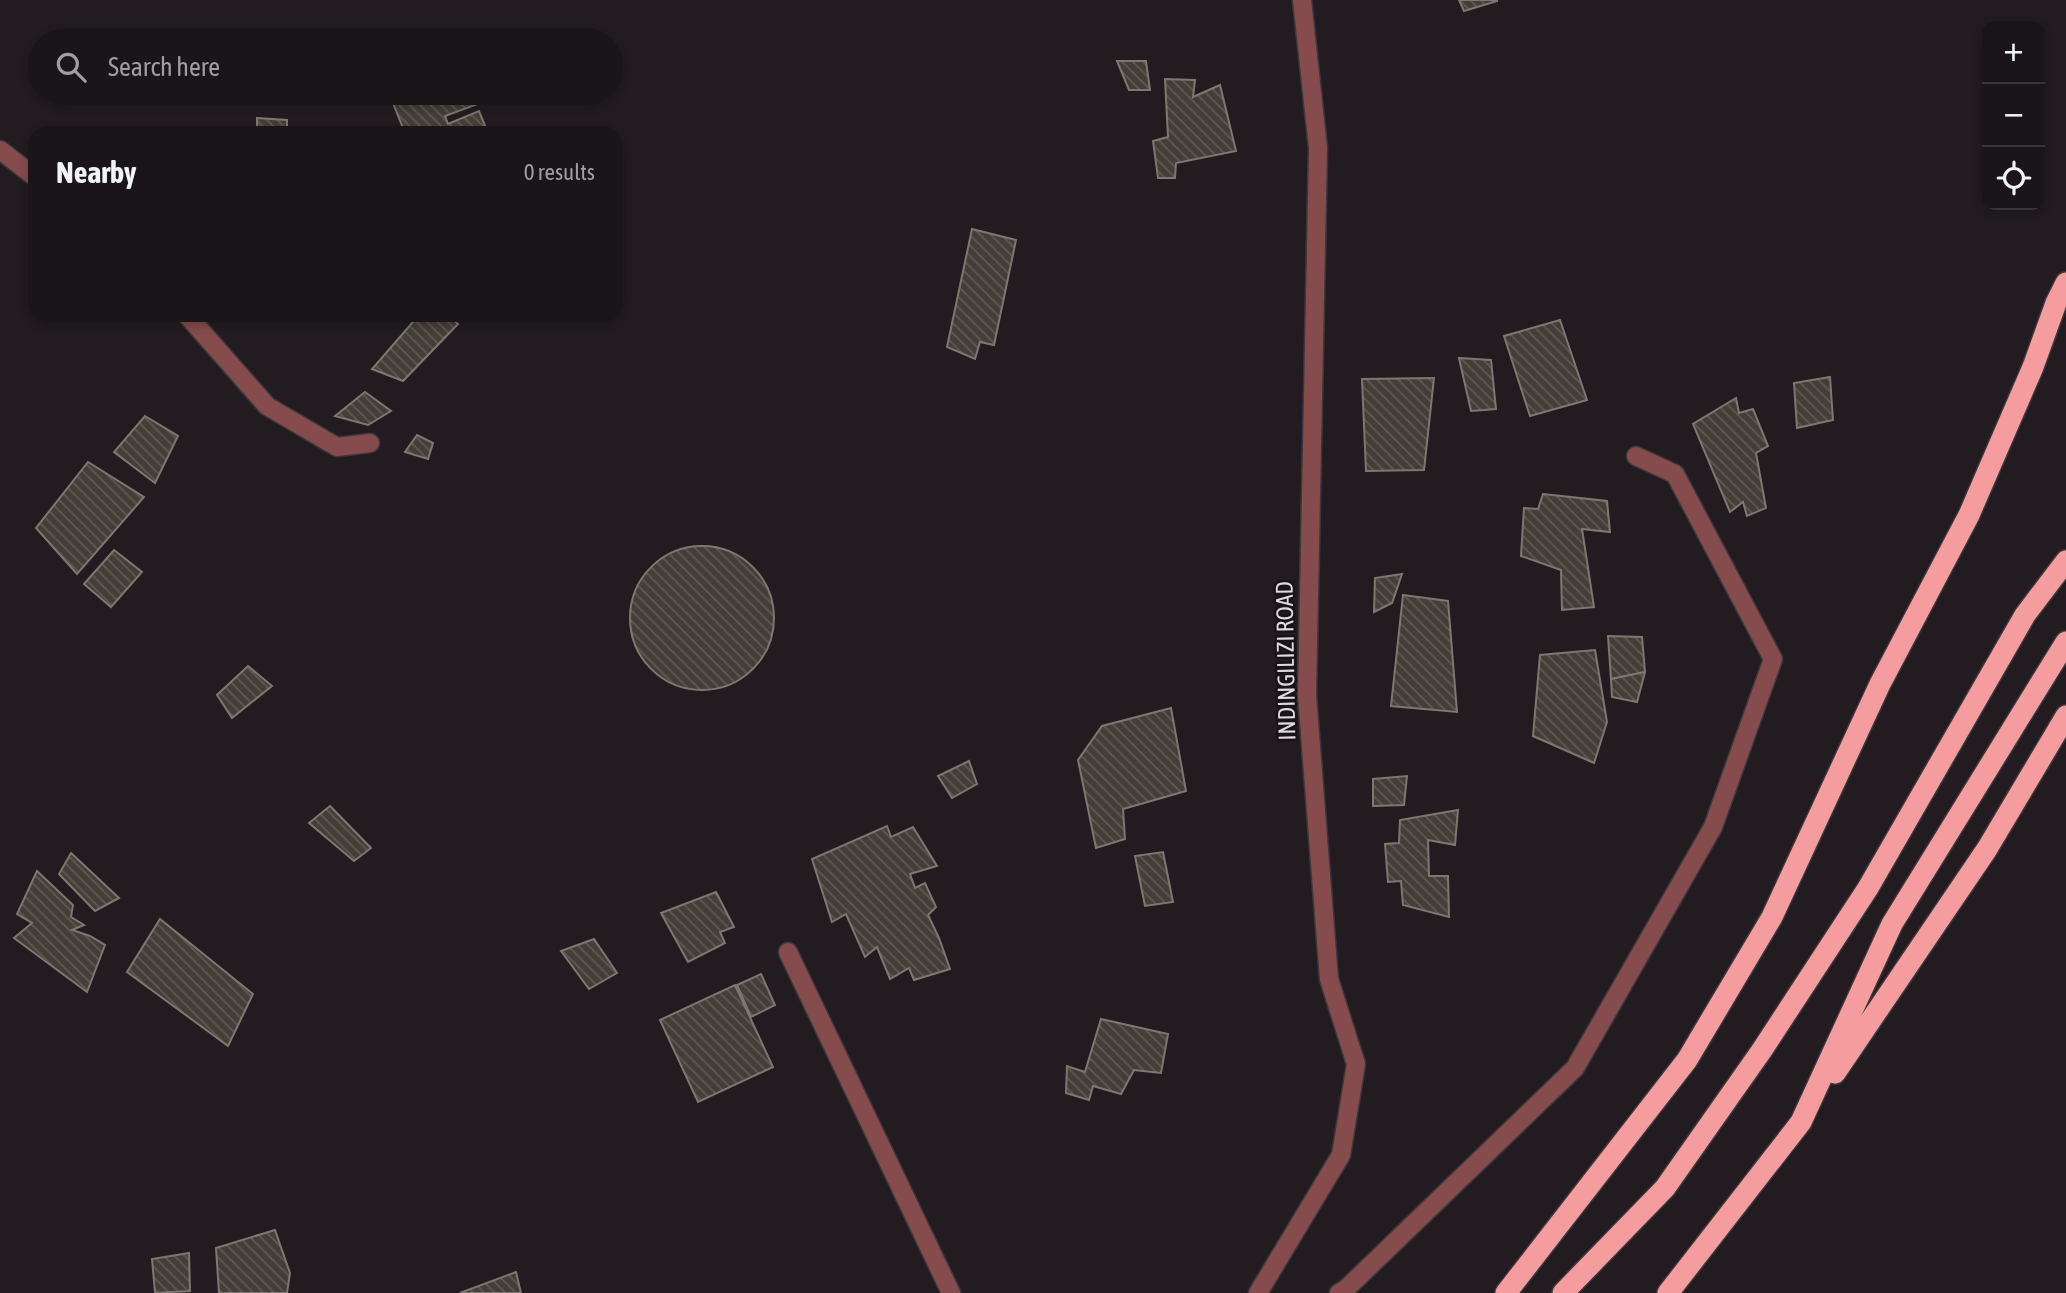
<!DOCTYPE html>
<html lang="en">
<head>
<meta charset="utf-8">
<style>
  :root { --surface:#1a1519; --page:#231e22; --text:#f1f3f6; --muted:#9f9fa2; --line:#383438 }
  body { margin:0; font-family:"Asap Condensed",sans-serif; background:var(--page); color:var(--text) }
  .controls { position:absolute; right:21px; top:21px; display:grid; overflow:hidden; border-radius:14px; box-shadow:0 4px 10px #0003 }
  .controls button { width:63px; height:63px; display:grid; place-items:center; padding:0; border:0; border-bottom:2px solid var(--line); background:var(--surface); color:var(--text); font:35px sans-serif }
  .list { margin:0; padding:0; list-style:none }
  h2 { display:flex; justify-content:space-between; align-items:center; height:91px; margin:0; padding:0 28px; font-size:30px }
  h2 small { font-size:23px; font-weight:400; color:var(--muted) }
  .icon { flex:none; width:38px; height:38px; fill:none; stroke:currentColor; stroke-width:2; stroke-linecap:round; stroke-linejoin:round }
  .map { position:relative; flex:none; width:2066px; height:1293px; overflow:hidden }
  .search { position:absolute; background:var(--surface); box-shadow:0 4px 10px #0003; left:28px; top:28px; width:595px; height:77px; display:flex; align-items:center; gap:18px; box-sizing:border-box; padding:0 24px; border-radius:38px; color:var(--muted); font-size:26px }
  .panel { position:absolute; background:var(--surface); box-shadow:0 4px 10px #0003; left:28px; top:126px; width:595px; height:196px; border-radius:21px }
  .map>svg:first-child { display:block }
  .building { fill:url(#building-back-hatch); stroke:#7e7771; stroke-width:2 }
  .lines { fill:none; stroke-linecap:round; stroke-linejoin:round }
  .service-casing { stroke:#3c373b; stroke-width:21 }
  .minor-casing { stroke:#3c373b; stroke-width:21 }
  .motorway-casing { stroke:#3c373b; stroke-width:24 }
  .service { stroke:#854b4d; stroke-width:18 }
  .minor { stroke:#854b4d; stroke-width:18 }
  .motorway { stroke:#f59d9e; stroke-width:21 }
  .labels { text-anchor:middle; stroke-width:5; stroke-linejoin:round; paint-order:stroke }
  .street-label { font-size:24px; fill:#dfdbde; stroke:#181318 }
</style>
</head>
<body>
<div class="map">
<svg width="2066" height="1293" viewBox="0 0 2066 1293">
  <defs>
    <pattern id="building-back-hatch" width="6" height="6" patternUnits="userSpaceOnUse" patternTransform="scale(1.75)"><rect width="6" height="6" fill="#443e38"/><path d="M-1 5l2 2M0 0l6 6M5-1l2 2" fill="none" stroke="#5f5954"/></pattern>
  </defs>
  <rect width="100%" height="100%" fill="#221c21"/>
  <g class="building">
    <path d="M1459 0H1497V1L1464 11Z"/>
    <path d="M497 33 500 40H479Z"/>
    <path d="M1117 61H1146L1150 90H1129Z"/>
    <path d="M1165 79 1195 80 1193 97 1220 85 1236 151 1176 163 1175 178H1158L1153 141 1168 137Z"/>
    <path d="M389 93H507L445 116 448 124 479 111 488 133H405Z"/>
    <path d="M257 118 287 120V133H257Z"/>
    <path d="M972 229 1016 240 994 345 980 342 975 359 947 347Z"/>
    <path d="M419 315H448L458 324 403 381 372 369Z"/>
    <path d="M1560 320 1587 400 1530 416 1504 336Z"/>
    <path d="M1459 358 1491 360 1496 409 1471 411Z"/>
    <path d="M1830 377 1833 420 1797 428 1794 383Z"/>
    <path d="M1434 378 1424 470 1366 471 1362 379Z"/>
    <path d="M365 392 391 411 368 425 335 416Z"/>
    <path d="M1736 398 1739 413 1753 409 1768 446 1756 453 1766 508 1747 516 1743 502 1730 512 1693 424Z"/>
    <path d="M145 416 178 436 155 483 114 452Z"/>
    <path d="M417 435 433 443 428 459 405 452Z"/>
    <path d="M88 462 144 497 77 574 36 528Z"/>
    <path d="M1543 494 1607 501 1610 532 1582 529 1594 607 1562 610 1561 570 1521 556 1524 508 1538 509Z"/>
    <circle cx="702" cy="618" r="72"/>
    <path d="M114 550 142 572 111 607 84 584Z"/>
    <path d="M1402 574 1392 603 1374 612 1375 578Z"/>
    <path d="M1403 595 1448 601 1457 712 1391 706Z"/>
    <path d="M1608 636 1642 637 1645 672 1611 679Z"/>
    <path d="M1595 650 1607 722 1594 763 1533 736 1540 655Z"/>
    <path d="M248 666 272 686 232 718 217 695Z"/>
    <path d="M1645 672 1637 702 1612 697 1611 679Z"/>
    <path d="M1171 708 1186 791 1123 809 1125 839 1096 848 1078 760 1102 726Z"/>
    <path d="M969 761 977 784 952 798 938 776Z"/>
    <path d="M1407 776 1404 805 1373 806V779Z"/>
    <path d="M330 806 371 848 354 861 309 823Z"/>
    <path d="M1458 810 1455 845 1428 840 1429 876H1448L1449 917 1403 905 1401 881 1388 882 1385 844 1399 843 1400 820Z"/>
    <path d="M887 826 891 837 913 827 937 866 910 874 915 888 925 883 936 907 928 915 939 938 950 969 914 980 909 968 890 979 877 947 865 957 846 914 832 922 812 859Z"/>
    <path d="M1163 852 1173 902 1145 906 1135 856Z"/>
    <path d="M71 853 119 898 95 911 59 874Z"/>
    <path d="M37 871 73 905 71 917 84 925 72 930 90 936 105 945 87 992 14 938 32 923 17 914Z"/>
    <path d="M716 892 734 927 720 932 725 943 688 962 661 913Z"/>
    <path d="M160 919 253 994 228 1046 127 972Z"/>
    <path d="M594 939 617 973 589 989 561 951Z"/>
    <path d="M761 974 775 1005 751 1017 737 985Z"/>
    <path d="M735 985 773 1067 698 1102 660 1020Z"/>
    <path d="M1101 1019 1168 1034 1161 1073 1134 1070 1121 1094 1093 1086 1089 1100 1066 1093 1067 1066 1085 1072Z"/>
    <path d="M275 1230 290 1273 287 1293H219L216 1248Z"/>
    <path d="M189 1253 190 1291 155 1293 152 1259Z"/>
    <path d="M516 1272 521 1293H460Z"/>
  </g>
  <g class="lines">
    <g class="service-casing">
      <g id="service">
        <path d="M788 952 951 1293"/>
        <path d="M1339 1293 1346 1289 1575 1068 1713 827 1773 659 1675 474 1636 456"/>
      </g>
    </g>
    <g class="minor-casing">
      <g id="minor">
        <path d="M0 150 35 177"/>
        <path d="M187 315 267 406 337 447 370 443"/>
        <path d="M1258 1293 1341 1155 1356 1064 1329 979 1307 695 1318 148 1302 0"/>
      </g>
    </g>
    <g class="motorway-casing">
      <g id="motorway">
        <path d="M1835 1073 1987 849 2066 716"/>
        <path d="M1506 1293 1687 1060 1772 917 1880 684 1969 515 2033 367 2056 303 2066 283"/>
        <path d="M1563 1293 1665 1188 1762 1050 1868 888 2025 615 2066 561"/>
        <path d="M1668 1293 1801 1122 1892 924 2066 642"/>
      </g>
    </g>
    <use href="#service" class="service"/>
    <use href="#minor" class="minor"/>
    <use href="#motorway" class="motorway"/>
  </g>
  <g class="labels">
    <g class="street-label">
      <text transform="translate(1286 661) rotate(-91)" y="8">INDINGILIZI ROAD</text>
    </g>
  </g>
</svg>
<div class="controls">
<button>+</button>
<button>−</button>
<button><svg class="icon" aria-label="locate" viewBox="0 0 24 24"><circle cx="12" cy="12" r="6"/><path d="M12 2v4M12 18v4M2 12h4M18 12h4"/></svg></button>
</div>
<div class="search"><svg class="icon" aria-label="search" viewBox="0 0 24 24"><circle cx="10" cy="10" r="6"/><path d="M15 15l6 6"/></svg>Search here</div>
<section class="panel">
<h2>Nearby<small>0 results</small></h2>
<ul class="list">
</ul>
</section>
</div>
</body>
</html>
